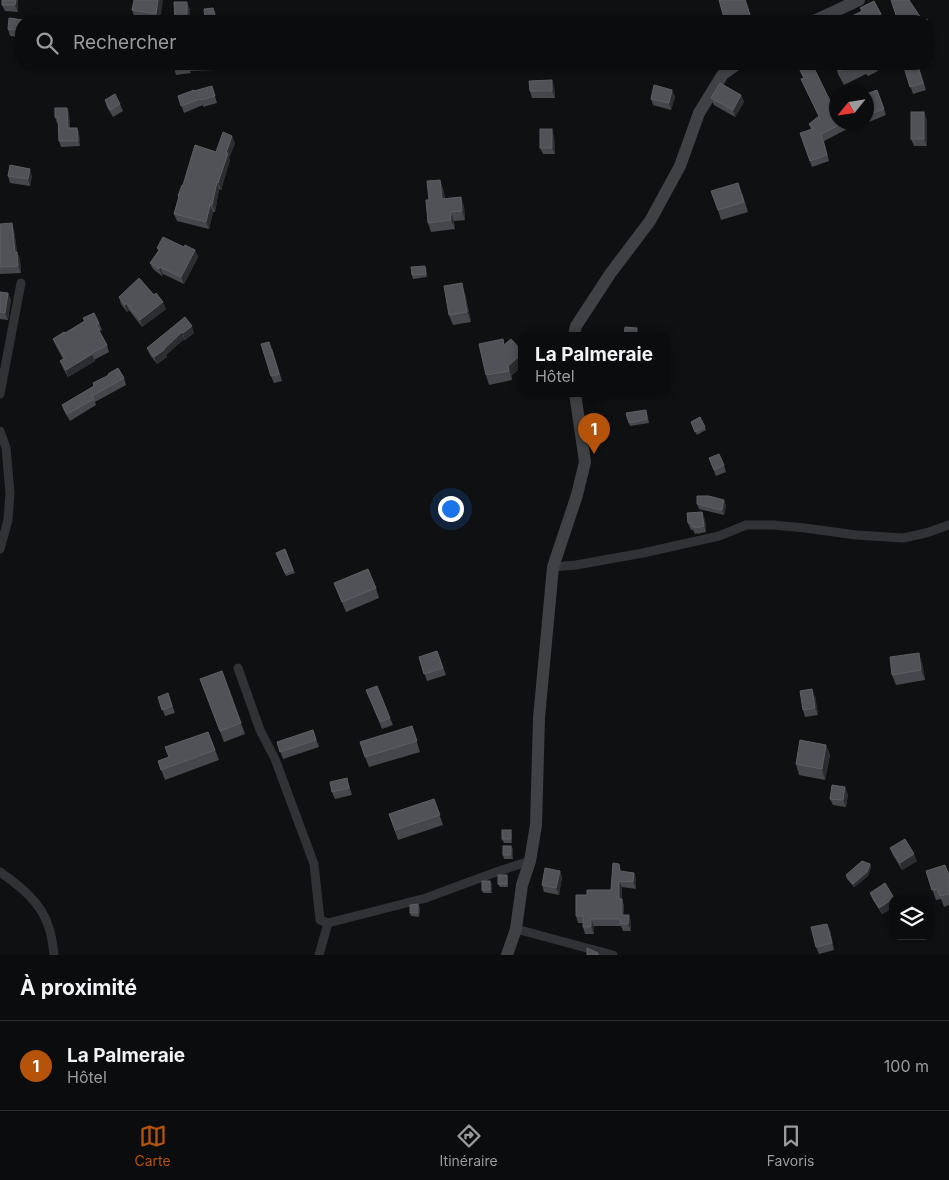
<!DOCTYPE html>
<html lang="fr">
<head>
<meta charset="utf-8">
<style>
  :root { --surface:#0b0c0d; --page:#141516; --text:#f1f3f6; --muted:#9a9b9d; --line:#2b2c2e; --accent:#b45309 }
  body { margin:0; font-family:Inter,sans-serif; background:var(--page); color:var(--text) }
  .controls { position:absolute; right:15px; bottom:15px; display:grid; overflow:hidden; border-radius:10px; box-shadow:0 1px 4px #0004 }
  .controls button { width:45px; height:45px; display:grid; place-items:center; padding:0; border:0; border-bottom:1px solid var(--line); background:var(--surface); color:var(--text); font:25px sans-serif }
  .compass { position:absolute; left:829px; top:85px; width:45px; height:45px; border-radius:50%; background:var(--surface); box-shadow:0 1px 4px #0004; rotate:240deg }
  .you { position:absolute; left:450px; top:508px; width:18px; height:18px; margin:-12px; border:4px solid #fff; border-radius:50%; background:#1a73e8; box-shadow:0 0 0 8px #1a73e833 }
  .badge { display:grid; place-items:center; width:32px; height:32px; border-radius:50%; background:var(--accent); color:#fff; font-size:16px; font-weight:700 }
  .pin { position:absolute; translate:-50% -41px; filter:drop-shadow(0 1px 2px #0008) }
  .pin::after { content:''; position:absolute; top:26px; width:18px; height:15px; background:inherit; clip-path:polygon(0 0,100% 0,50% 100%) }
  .popup { position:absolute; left:518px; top:332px; width:152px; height:65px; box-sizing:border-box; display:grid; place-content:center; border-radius:10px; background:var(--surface); filter:drop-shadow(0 1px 4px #0005); font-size:16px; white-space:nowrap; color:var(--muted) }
  .popup b { font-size:19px; color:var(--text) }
  .popup::after { content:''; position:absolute; left:50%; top:100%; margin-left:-10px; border:10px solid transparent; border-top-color:var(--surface) }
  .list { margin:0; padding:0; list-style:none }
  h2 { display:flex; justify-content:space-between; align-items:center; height:65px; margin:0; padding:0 20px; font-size:21px }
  h2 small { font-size:16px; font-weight:400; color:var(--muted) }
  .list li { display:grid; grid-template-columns:32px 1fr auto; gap:15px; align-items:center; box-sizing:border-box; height:90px; padding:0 20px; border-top:1px solid var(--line) }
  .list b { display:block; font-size:19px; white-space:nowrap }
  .list p { margin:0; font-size:16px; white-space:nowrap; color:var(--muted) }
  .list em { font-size:16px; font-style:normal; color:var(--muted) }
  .icon { flex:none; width:28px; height:28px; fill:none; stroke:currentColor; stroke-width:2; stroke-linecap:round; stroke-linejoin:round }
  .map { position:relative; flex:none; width:949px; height:955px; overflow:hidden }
  .search { position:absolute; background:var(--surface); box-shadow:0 1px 4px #0004; left:15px; right:15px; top:15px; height:55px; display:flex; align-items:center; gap:12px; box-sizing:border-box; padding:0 18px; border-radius:20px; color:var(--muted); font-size:19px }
  .sheet { height:155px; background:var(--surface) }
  nav { display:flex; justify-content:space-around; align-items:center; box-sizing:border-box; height:70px; border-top:1px solid var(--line); background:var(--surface); font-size:14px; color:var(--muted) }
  nav a { display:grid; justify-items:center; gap:2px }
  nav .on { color:var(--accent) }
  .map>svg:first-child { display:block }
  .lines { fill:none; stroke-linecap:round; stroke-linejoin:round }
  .street { stroke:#313235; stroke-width:9 }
  .secondary { stroke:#3f4145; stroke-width:12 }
  .wall { fill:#46474c }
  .shaded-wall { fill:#2c2d30 }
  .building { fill:#505257; stroke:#5c5f65 }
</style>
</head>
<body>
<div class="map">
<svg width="949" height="955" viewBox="0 0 949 955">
  <rect width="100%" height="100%" fill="#0f1011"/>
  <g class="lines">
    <g class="street">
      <path d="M0 394 21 283"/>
      <path d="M0 431 6 448 10 493 8 520 0 549"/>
      <path d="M553 567 576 565 643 553 719 536 746 525H773L805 528 856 535 903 538 926 533 949 525"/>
      <path d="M238 668 260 730 275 759 314 864 320 920 328 923 426 898 496 872 530 861"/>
      <path d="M0 872C20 886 42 903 49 928 52 936 53 946 54 955"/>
      <path d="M516 929 613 955"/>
      <path d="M319 955 328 923"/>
    </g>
    <g class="secondary">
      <path d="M814 21 859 0"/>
      <path d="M574 335 576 326 610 274 650 221 680 166 699 113 723 74 737 64"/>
      <path d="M507 955 516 929 522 885 530 861 536 825 539 718 553 567 577 495 585 462 575 393"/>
    </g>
  </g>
  <g class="wall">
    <path d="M134 0H162L160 21H136L132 10Z"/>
    <path d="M719 0H746L752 21H725Z"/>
    <path d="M18 1V12L5 11 2 5Z"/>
    <path d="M215 11 216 19 206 21 205 18Z"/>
    <path d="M881 14 884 21H835H842Z"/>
    <path d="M23 20V21H21V37L10 36 8 29Z"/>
    <path d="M928 22 934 39 928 41Z"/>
    <path d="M138 64H150L139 65Z"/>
    <path d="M173 64H214L215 70 190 71 191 73 176 75Z"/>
    <rect x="639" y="64" width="9" height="2"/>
    <path d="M796 64H812L836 122H855V125L824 141 829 161 812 167 800 133 811 129 809 124 819 117 804 86 801 79 804 78Z"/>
    <path d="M835 64H886L877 68 878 71 868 76 866 74 844 85 838 74Z"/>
    <path d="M903 64H918L926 90 913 94Z"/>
    <path d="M212 86 217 103 203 107V105L184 113 178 96Z"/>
    <path d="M554 87 555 98H532L530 91Z"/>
    <path d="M672 90 675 97 671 110 653 105 651 99Z"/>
    <path d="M877 90 886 115 869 122 866 115Z"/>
    <path d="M741 95 744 102 735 117 714 105 711 98Z"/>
    <path d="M105 100 120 104 123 111 113 117 107 107Z"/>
    <path d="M67 108 69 113 70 128H77L79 133 80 146 61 147 59 141 58 123H57L55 117Z"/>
    <path d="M927 119V146H914L911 139Z"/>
    <path d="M554 136 555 154H543L540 148Z"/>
    <path d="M235 143 229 158 230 160 221 190 219 189 215 212H213L209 229 177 221 174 214 178 198V196L183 185 216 152Z"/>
    <path d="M8 176H32L30 186 10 183Z"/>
    <path d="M440 180 443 189 445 198 464 206 465 220 454 221 455 229 431 232 428 223 429 200Z"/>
    <path d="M742 193 748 212 721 220 718 210Z"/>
    <path d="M0 224 14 230 17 252 20 259 21 273 0 274Z"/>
    <path d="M184 247 195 250 198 257 184 284 163 274 162 276 153 269 150 263 158 251 157 248Z"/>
    <path d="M426 269 427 277 413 279 412 275Z"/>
    <path d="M0 292 8 293 11 300 8 320 0 319Z"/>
    <path d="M465 293 471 322 453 325 449 315Z"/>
    <path d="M119 297 166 309 142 327 129 310 127 312 121 304Z"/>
    <path d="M185 317 194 333 185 340 184 339 166 355 167 357 157 364 150 355 147 348Z"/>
    <path d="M83 318 99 323 102 330 99 331 107 345 109 352 94 360 95 361 68 377 63 368 60 361 63 359 56 346 53 339 65 333 84 321Z"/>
    <path d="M505 345 522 351V367L512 375V380L489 385 486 375Z"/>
    <path d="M272 348 282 381 274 383 271 376Z"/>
    <path d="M124 378 126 385 95 402 96 405 70 421 64 411 62 405Z"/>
    <path d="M647 413 649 423 630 426 629 423Z"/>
    <path d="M691 422 705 427 706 430 697 435Z"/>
    <path d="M709 458 724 465 726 472 716 476Z"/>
    <path d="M697 504 726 505 724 515 699 509Z"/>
    <path d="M705 519 706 532 697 534V533L695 534 693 530H691L688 523Z"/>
    <path d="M285 549 295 573 286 576 276 553Z"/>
    <path d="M334 583 376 588 379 598 346 612Z"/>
    <path d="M437 651 446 675 427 681 419 657Z"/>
    <path d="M922 663 925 680 896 685 892 675Z"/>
    <path d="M222 671 245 734 224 742 200 679Z"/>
    <path d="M168 693 175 713 165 716 158 697Z"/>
    <path d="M815 696 818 715 805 717 803 710Z"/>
    <path d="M369 697 390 718 393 725 382 729Z"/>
    <path d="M412 726 420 752 369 767 365 757Z"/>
    <path d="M313 730 319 747 283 759 277 742Z"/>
    <path d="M208 732 219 760 165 780 158 761 169 757Z"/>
    <path d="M826 745 830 755 825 780 799 775 796 764Z"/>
    <path d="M349 785 352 795 335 799 332 792Z"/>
    <path d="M848 794 846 807 833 805 830 799Z"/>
    <path d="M434 799 443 825 398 840 389 814Z"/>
    <path d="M512 834V843H504L502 839Z"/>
    <path d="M511 846 513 850V859H504L503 855Z"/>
    <path d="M890 848 917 861 902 870 893 855Z"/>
    <path d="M870 864 871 867 868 876 854 887 847 879 846 875Z"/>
    <path d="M560 871 562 877 559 895 544 892 542 885Z"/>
    <path d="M926 871 949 875V905L944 907 941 899 936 900Z"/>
    <path d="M622 872 634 873 636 879V889L622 887V899L624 906V915H629L631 922V931H623L621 926H594V934H585L583 927V923H578L576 916 587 895 611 890Z"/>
    <path d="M508 878V887H500L498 884Z"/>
    <path d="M492 884V893H483L482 890Z"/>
    <path d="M870 893 893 899V908L882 914 873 900Z"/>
    <path d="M418 904 420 908 419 917 411 916 410 913Z"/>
    <path d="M830 930 834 950 819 954 816 947Z"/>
  </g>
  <g class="shaded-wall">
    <path d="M16 0H18V12L15 5Z"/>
    <path d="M158 0H162L163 1 160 21H159L156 14Z"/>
    <path d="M745 0H746L752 21Z"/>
    <path d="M187 2 190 9V21H187Z"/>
    <path d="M552 80 554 87 555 98 552 91Z"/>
    <path d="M672 90 675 97 671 110 669 103Z"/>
    <path d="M741 95 744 102 735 117 733 110Z"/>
    <path d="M67 108 69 113 70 134 68 128Z"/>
    <path d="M924 112 927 119V146L924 139Z"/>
    <path d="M77 128 79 133 80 146 78 141Z"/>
    <path d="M552 129 554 136 555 154 552 148Z"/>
    <path d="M232 136 235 143 229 158 230 160 221 190 218 183 226 153Z"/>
    <path d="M30 169 32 176 30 186 28 179Z"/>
    <path d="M440 180 443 189 446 207 442 199Z"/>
    <path d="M217 182 219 189 215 212 212 205Z"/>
    <path d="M461 197 464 206 465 220 462 211Z"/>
    <path d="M210 205 213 212 209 229 206 222Z"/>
    <path d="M450 212 454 221 455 229 451 220Z"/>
    <path d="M12 223 14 230 18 259 15 252Z"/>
    <path d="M195 250 198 257 184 284 181 277Z"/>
    <path d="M17 252 20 259 21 273 18 266Z"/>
    <path d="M160 267 163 274 162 276 159 269Z"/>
    <path d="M462 283 465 293 471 322 467 312Z"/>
    <path d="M8 293 11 300 8 320 5 313Z"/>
    <path d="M163 302 166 309 142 327 140 320Z"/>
    <path d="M126 303 129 310 127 312 125 305Z"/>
    <path d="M192 326 194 333 185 340 183 333Z"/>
    <path d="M637 328 639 335H636Z"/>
    <path d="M182 332 184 339 166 355 167 357 157 364 154 357Z"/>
    <path d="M92 354 95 361 68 377 66 370Z"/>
    <path d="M522 354V367L512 375V380L508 366Z"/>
    <path d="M724 500 726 505 724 515 722 510Z"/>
    <path d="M702 512 705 519 706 532 704 526Z"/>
    <path d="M919 653 922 663 925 680 921 670Z"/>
    <path d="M812 689 815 696 818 715 815 708Z"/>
    <path d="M826 745 830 755 825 780 822 769Z"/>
    <path d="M845 787 848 794 846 807 843 800Z"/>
    <path d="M511 830 512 834V843L511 839Z"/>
    <path d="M511 846 513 850V859L511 855Z"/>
    <path d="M914 854 917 861 902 870 900 863Z"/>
    <path d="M870 864 871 867 868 876 854 887 853 884Z"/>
    <path d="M560 871 562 877 559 895 556 888Z"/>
    <path d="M634 873 636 879V889L633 882Z"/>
    <path d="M507 875 508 878V887L507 884Z"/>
    <path d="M490 881 492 884V893L490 890Z"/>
    <path d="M619 881 622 887V906L619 899Z"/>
    <path d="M622 899 624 906V922L622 915Z"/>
    <path d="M893 899V908L882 914 879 908Z"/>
    <path d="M418 904 420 908 419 917 418 913Z"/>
    <path d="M629 915 631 922V931L628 924Z"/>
    <path d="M591 919 594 926V934L591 927Z"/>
    <path d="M827 924 830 930 834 950 832 943Z"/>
  </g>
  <g class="building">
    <path d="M2 0H16L15 5H2Z"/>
    <path d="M134 0H158L156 14 132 10Z"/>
    <path d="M719 0H745L750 15 729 21H725Z"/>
    <path d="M891 0H909L923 21 927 19V21H898Z"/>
    <path d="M874 1 881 14 866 21H835L840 18 842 21 862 11 860 8Z"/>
    <path d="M174 2H187V21H175Z"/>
    <path d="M213 8 215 16 205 18 204 9Z"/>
    <path d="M62 16V21H44L43 17Z"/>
    <path d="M9 18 23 20V21H21V31L8 29Z"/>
    <path d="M928 22 931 32 928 33Z"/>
    <path d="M173 64H192H188V66L174 68Z"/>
    <path d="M797 64H812L835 111H836V122H845L821 134 827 155 810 161 800 133 813 129 809 124 819 116 801 79 804 78Z"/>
    <path d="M835 64H854L839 71Z"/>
    <path d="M903 64H917L923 83 910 87Z"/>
    <path d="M552 80V91H530L529 81Z"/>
    <path d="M720 83 741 95 733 110 711 98Z"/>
    <path d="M654 85 672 90 669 103 651 99Z"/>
    <path d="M212 86 215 96 201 100 200 99 181 106 178 96 194 90V91Z"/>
    <path d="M877 90 884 109 867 115 866 94Z"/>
    <path d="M115 94 120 104 110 110 105 100Z"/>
    <path d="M55 108H67L68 128H77L78 141H59L58 117H55Z"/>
    <rect x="911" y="112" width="13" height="27"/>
    <rect x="540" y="129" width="12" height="19"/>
    <path d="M223 132 232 136 226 153H228L218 183 217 182 212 205H210L206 222 174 214 179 197 178 196 182 185H183L195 145 216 152Z"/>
    <path d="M10 165 30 169 28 179 8 176Z"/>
    <path d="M440 180 442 199 461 197 462 211 450 212 451 220 428 223 426 200H429L427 181Z"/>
    <path d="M738 183 744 202 718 210 711 191Z"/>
    <path d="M12 223 15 252H17L18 266 0 267V224Z"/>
    <path d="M163 237 184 247 185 245 195 250 181 277 160 267 159 269 150 263 160 249 157 248Z"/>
    <path d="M425 266 426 274 412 275 411 267Z"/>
    <path d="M139 278 154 295 156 293 163 302 140 320 126 303 125 305 119 297Z"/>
    <path d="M462 283 467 312 449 315 444 286Z"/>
    <path d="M0 292 8 293 5 313 0 312Z"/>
    <path d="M94 313 99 323 96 325 107 345 92 353V354L66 370 60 361 65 358 53 339 64 332 65 333 85 321 83 318Z"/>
    <path d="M185 317 192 326 183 333 182 332 164 349V350L154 357 147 348Z"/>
    <path d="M625 327 637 328 636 335H624Z"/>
    <path d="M503 339 504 345 511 339 522 351V354L508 366 509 371 486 375 479 344Z"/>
    <path d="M269 342 279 374 271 376 261 344Z"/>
    <path d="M118 368 124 378 92 396 94 399 67 414 62 405 94 386 93 383 109 375 108 374Z"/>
    <path d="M646 410 647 419 629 423 626 413Z"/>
    <path d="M700 417 705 427 695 432 691 422Z"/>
    <path d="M719 454 724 465 714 470 709 458Z"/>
    <path d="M697 496H709L724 500 722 510 697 504Z"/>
    <path d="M702 512 704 526 695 528V526L692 527V523H688L687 513Z"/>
    <path d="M285 549 293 570 285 573 276 553Z"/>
    <path d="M368 569 376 588 342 602 334 583Z"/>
    <path d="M437 651 443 668 424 674 419 657Z"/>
    <path d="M919 653 921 670 892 675 890 657Z"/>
    <path d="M222 671 241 723 220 731 200 679Z"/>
    <path d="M377 686 390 718 380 722 366 690Z"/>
    <path d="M812 689 815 708 803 710 800 691Z"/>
    <path d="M168 693 172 706 162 710 158 697Z"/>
    <path d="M412 726 417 741 365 757 360 742Z"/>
    <path d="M313 730 316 740 280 752 277 742Z"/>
    <path d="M208 732 215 750 161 770 158 761 169 757 165 747Z"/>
    <path d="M800 740 826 745 822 769 796 764Z"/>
    <path d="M347 778 349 788 332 792 330 782Z"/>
    <path d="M832 785 845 787 843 800 830 799Z"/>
    <path d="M434 799 440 815 395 830 389 814Z"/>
    <rect x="502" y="830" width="9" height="9"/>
    <path d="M905 839 914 854 900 863 890 848Z"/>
    <rect x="503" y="846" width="8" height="9"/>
    <path d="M862 861 870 864 867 872 853 884 846 875Z"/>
    <path d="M613 863 619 864 620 871 634 873 633 882 619 881V899H622V915H629L628 924H620V919H591V927H583V916H576V895H587V890H611Z"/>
    <path d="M945 865 949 875V894L940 896 937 889 932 890 926 871Z"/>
    <path d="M545 868 560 871 556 888 542 885Z"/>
    <rect x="498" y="875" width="9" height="9"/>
    <rect x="482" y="881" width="8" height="9"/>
    <path d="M885 883 894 898 879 908 870 893Z"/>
    <path d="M418 904V913H410V905Z"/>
    <path d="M827 924 832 943 816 947 811 927Z"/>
    <path d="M587 948 598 953V955H587Z"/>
  </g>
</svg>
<div class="controls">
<button><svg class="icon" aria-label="layers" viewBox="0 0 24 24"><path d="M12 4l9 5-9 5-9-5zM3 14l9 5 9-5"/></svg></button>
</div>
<svg class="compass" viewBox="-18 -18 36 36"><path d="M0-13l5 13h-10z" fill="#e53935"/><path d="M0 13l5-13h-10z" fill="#9a9b9d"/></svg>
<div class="you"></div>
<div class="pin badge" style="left:594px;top:454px">1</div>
<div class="popup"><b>La Palmeraie</b>Hôtel</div>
<div class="search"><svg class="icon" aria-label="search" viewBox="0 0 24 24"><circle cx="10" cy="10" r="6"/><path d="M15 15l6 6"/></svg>Rechercher</div>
</div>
<section class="sheet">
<h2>À proximité<small></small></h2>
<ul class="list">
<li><span class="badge">1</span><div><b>La Palmeraie</b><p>Hôtel</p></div><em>100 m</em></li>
</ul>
</section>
<nav>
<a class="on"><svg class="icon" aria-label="map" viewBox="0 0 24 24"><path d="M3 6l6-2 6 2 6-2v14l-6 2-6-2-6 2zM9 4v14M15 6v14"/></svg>Carte</a>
<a><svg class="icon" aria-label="directions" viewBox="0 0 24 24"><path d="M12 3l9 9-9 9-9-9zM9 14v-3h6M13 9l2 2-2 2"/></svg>Itinéraire</a>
<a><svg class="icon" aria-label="saved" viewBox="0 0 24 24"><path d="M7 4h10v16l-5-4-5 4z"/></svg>Favoris</a>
</nav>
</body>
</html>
